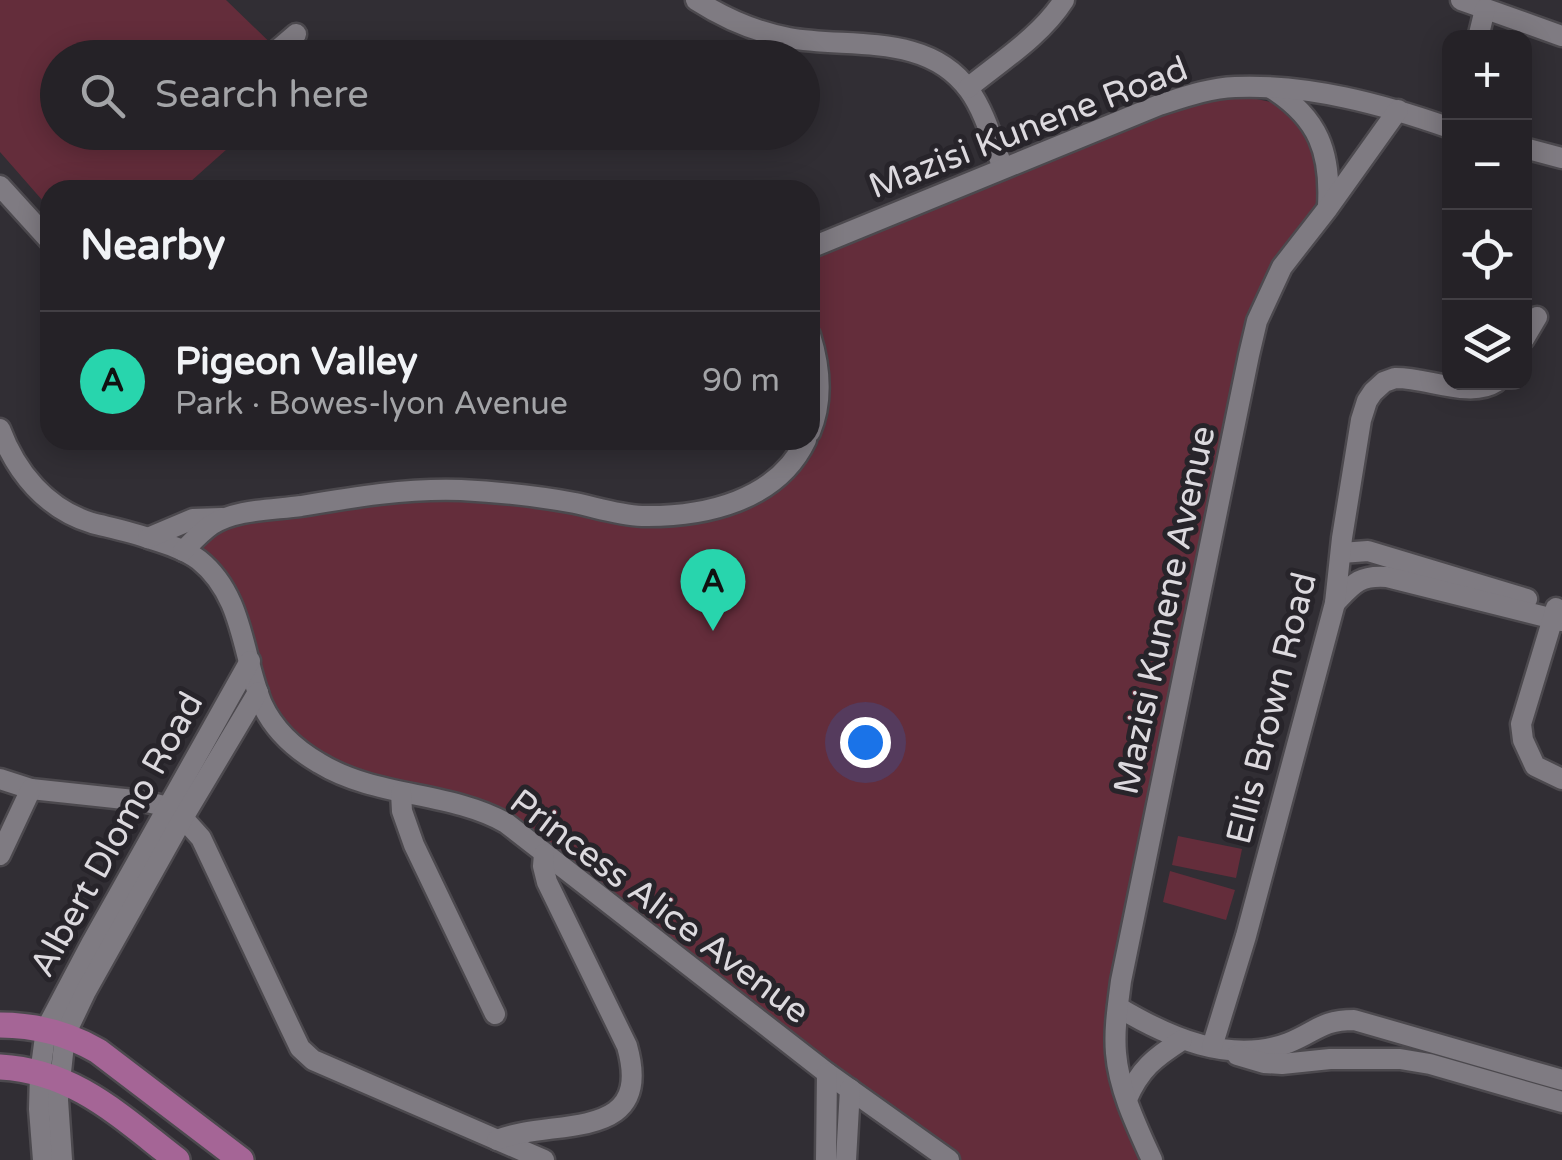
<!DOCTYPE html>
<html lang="en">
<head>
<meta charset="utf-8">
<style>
  :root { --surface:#252227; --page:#312f33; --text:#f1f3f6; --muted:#a3a4a7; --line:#423f44; --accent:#28d5ad }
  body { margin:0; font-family:"Varela Round",sans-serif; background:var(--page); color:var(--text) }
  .controls { position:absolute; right:30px; top:30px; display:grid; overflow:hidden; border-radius:20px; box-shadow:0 5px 25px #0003 }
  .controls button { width:90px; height:90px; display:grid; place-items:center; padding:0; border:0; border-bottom:2px solid var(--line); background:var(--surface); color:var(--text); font:50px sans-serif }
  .you { position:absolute; left:865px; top:742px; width:35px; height:35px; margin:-25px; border:8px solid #fff; border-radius:50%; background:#1a73e8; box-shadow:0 0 0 15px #1a73e833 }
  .badge { display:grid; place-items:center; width:65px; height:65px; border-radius:50%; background:var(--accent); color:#111; font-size:32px; font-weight:700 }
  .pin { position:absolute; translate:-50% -82px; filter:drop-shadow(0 2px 5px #0008) }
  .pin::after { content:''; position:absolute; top:52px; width:35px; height:30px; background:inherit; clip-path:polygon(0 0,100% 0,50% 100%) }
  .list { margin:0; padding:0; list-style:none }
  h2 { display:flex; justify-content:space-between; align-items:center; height:130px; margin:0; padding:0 40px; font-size:42px }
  h2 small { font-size:32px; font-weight:400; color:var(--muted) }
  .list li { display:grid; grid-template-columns:65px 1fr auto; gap:30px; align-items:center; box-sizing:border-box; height:140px; padding:0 40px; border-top:2px solid var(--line) }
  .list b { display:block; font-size:38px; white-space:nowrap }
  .list p { margin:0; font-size:32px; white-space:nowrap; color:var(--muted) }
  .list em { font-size:32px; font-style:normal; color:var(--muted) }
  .icon { flex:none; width:55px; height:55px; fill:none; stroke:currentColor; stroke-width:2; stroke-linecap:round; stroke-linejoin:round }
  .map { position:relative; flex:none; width:1562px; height:1160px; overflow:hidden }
  .search { position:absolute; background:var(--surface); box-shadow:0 5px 25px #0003; left:40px; top:40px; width:780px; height:110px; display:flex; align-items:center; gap:25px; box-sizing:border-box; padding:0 35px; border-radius:55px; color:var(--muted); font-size:38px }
  .panel { position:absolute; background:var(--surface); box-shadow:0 5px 25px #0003; left:40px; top:180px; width:780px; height:270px; border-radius:30px }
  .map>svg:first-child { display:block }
  .green { fill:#642d3b }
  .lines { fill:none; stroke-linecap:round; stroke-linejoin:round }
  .minor-casing { stroke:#4c494e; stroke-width:25 }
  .major-casing { stroke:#4c494e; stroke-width:30 }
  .minor { stroke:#7f7b82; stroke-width:20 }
  .major { stroke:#a56596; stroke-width:25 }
  .labels { text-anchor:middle; stroke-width:10; stroke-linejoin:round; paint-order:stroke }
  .street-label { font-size:35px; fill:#dcd9de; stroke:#27242a }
</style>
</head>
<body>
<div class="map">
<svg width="1562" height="1160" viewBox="0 0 1562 1160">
  <rect width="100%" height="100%" fill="#312e34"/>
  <g class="green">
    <path d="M0 0H226L285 57 58 58V132L245 133 181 190H50V209L0 152Z"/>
    <path d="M1205 88 1275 103 1313 134 1322 204 1249 326 1104 1020 1106 1055 1113 1091 1142 1160H956L519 826 324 761 283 727 258 691 231 601 171 541 221 515 374 492 645 514 760 488 810 440V245Z"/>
    <path d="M1178 836 1242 849 1236 878 1172 865Z"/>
    <path d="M1170 871 1235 890 1226 920 1163 902Z"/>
  </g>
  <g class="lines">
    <g class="minor-casing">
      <g id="minor">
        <path d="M696 0C724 18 756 32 789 38 850 49 927 32 969 90 985 112 993 143 1003 168"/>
        <path d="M1461 0 1562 36"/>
        <path d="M1478 38 1485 9"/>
        <path d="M268 58 296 34"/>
        <path d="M968 88C1001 61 1041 36 1064 0"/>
        <path d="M1271 88C1319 118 1331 153 1328 206"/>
        <path d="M1524 148 1562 158"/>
        <path d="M0 186 50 241"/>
        <path d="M810 248 1159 105C1184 97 1209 88 1235 87 1308 84 1382 104 1450 128"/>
        <path d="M810 335C820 367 823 401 810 432"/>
        <path d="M1524 339 1537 317"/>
        <path d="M0 429C16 472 46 509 92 523 112 528 132 532 151 539 167 544 186 550 199 560 244 596 242 656 262 704 274 730 295 749 319 763 376 798 449 791 506 823L827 1073 949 1160"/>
        <path d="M148 538 193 519 222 518"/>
        <path d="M183 551C192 542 201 532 211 525 235 509 273 510 301 506 354 497 407 488 461 490 498 492 538 496 575 503 598 508 619 515 642 516 705 517 777 501 806 440"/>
        <path d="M1341 553 1368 551 1527 599"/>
        <path d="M1335 603C1353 584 1359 575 1387 577L1562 621"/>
        <path d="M1556 608 1521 724 1523 740 1535 766 1562 779"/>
        <path d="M0 779 31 789 143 801 168 807 183 818 201 838 289 1025 300 1048 313 1060 544 1160"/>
        <path d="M401 793 402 811 414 845 495 1014"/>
        <path d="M0 855 31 789"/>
        <path d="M1118 1007C1168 1037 1230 1065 1288 1043 1316 1032 1321 1020 1354 1020L1562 1080"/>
        <path d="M1212 1047 1246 936 1335 603 1342 538 1361 420 1367 401 1373 392 1384 382 1395 378C1426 377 1470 399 1496 382"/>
        <path d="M1237 1055 1264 1063 1282 1064 1330 1059H1400L1430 1064 1562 1102"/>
        <path d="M1127 1099C1140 1069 1154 1058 1182 1040"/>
        <path d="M497 1140C553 1117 655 1145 627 1046L547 882 543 866 544 854"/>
        <path d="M43 1160 39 1109 40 1074 46 1029 91 944 250 661"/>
        <path d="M62 1160 58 1100 65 1035 86 991 183 818 258 692"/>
        <path d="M826 1160 827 1073"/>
        <path d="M846 1160 850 1089"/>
        <path d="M1152 1160C1137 1127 1119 1090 1116 1053 1114 1029 1118 1005 1121 981L1249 355 1257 321 1282 267 1328 208 1398 110"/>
      </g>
    </g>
    <g class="major-casing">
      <g id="major">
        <path d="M0 1025C35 1025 67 1033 98 1051L241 1160"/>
        <path d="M0 1067C75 1071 121 1117 177 1160"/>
      </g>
    </g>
    <use href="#minor" class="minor"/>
    <use href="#major" class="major"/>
  </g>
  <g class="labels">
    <g class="street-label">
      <text transform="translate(1028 127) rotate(-21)" y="12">Mazisi Kunene Road</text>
      <text transform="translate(1164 610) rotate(-78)" y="12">Mazisi Kunene Avenue</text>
      <text transform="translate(1271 708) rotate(-76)" y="12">Ellis Brown Road</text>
      <text transform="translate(116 834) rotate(-61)" y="12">Albert Dlomo Road</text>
      <text transform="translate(660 906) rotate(37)" y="12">Princess Alice Avenue</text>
    </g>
  </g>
</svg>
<div class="controls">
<button>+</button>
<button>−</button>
<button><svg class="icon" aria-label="locate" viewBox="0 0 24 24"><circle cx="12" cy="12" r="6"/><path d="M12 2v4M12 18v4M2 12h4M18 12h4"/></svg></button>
<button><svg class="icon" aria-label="layers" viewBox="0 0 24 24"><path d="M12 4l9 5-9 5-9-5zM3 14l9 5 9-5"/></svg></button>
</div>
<div class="you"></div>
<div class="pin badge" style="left:713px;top:631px">A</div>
<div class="search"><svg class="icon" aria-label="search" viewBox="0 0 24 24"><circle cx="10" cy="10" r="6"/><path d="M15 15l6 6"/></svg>Search here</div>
<section class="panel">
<h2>Nearby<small></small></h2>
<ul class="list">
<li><span class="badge">A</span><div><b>Pigeon Valley</b><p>Park · Bowes-lyon Avenue</p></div><em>90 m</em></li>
</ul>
</section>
</div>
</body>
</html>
